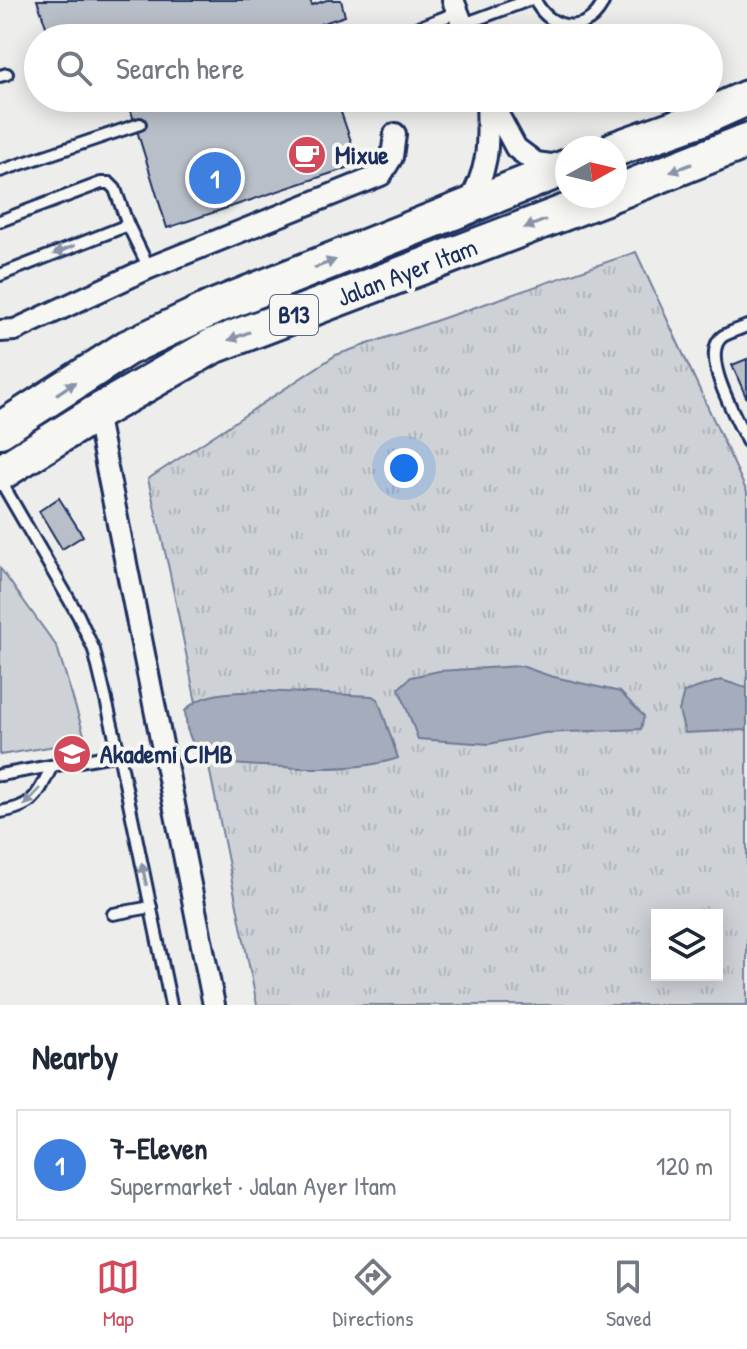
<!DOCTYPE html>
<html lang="en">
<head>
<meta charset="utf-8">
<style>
  :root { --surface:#fff; --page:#f2f2f3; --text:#1f2937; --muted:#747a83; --line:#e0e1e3; --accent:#d1495b }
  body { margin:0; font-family:"Patrick Hand",sans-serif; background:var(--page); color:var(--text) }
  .controls { position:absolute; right:24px; bottom:24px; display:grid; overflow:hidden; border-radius:0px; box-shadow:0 4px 20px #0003 }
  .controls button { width:72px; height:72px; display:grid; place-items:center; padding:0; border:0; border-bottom:2px solid var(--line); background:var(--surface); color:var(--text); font:40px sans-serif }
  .compass { position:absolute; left:555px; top:136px; width:72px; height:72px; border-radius:50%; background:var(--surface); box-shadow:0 4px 20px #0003; rotate:82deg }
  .you { position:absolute; left:404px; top:468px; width:28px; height:28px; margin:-20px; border:6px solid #fff; border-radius:50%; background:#1a73e8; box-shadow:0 0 0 12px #1a73e833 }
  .badge { display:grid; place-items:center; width:52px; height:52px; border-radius:50%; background:var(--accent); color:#fff; font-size:26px; font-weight:700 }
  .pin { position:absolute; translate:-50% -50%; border:4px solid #fff; box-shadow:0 2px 8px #0006 }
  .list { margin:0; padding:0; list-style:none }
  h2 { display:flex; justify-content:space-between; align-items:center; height:104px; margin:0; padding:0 32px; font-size:34px }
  h2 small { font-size:26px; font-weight:400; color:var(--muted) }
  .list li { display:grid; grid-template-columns:52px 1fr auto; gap:24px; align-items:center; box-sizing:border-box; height:112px; margin:0 16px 16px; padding:0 16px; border:2px solid var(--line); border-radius:0px }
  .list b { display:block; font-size:30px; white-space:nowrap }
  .list p { margin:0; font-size:26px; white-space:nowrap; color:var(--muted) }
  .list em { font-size:26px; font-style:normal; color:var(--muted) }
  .icon { flex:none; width:44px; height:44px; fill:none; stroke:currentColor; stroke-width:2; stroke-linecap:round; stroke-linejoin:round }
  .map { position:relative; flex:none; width:747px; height:1005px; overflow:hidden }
  .search { position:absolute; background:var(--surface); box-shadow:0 4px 20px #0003; left:24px; right:24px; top:24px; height:88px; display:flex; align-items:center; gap:20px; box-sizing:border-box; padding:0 28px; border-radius:44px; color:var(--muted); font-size:30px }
  .sheet { height:232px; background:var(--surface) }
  nav { display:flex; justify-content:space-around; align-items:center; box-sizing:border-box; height:112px; border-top:2px solid var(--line); background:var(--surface); font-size:22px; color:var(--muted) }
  nav a { display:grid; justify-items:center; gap:4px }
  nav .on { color:var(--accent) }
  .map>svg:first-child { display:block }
  .grass { fill:url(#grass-tufts); stroke:#74809a; stroke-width:2; fill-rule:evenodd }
  .park { fill:#ced2d7; stroke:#74809a; stroke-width:2 }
  .water { fill:#a5acbc; stroke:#6e7a96; stroke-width:2 }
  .building { fill:#b9bfc8; stroke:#1b2f5e; stroke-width:2 }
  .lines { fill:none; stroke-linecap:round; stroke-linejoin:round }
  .service-casing { stroke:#1b2f5e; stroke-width:16 }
  .minor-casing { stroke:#1b2f5e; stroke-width:26 }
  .primary-casing { stroke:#1b2f5e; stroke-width:40 }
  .service { stroke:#f6f6f2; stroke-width:10 }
  .minor { stroke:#f6f6f2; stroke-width:20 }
  .primary { stroke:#f6f6f2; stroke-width:34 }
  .oneway { fill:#8892a8 }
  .labels { text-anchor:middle; stroke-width:8; stroke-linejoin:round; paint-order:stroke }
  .shield { fill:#f6f6f2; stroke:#5d6b8a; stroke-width:2 }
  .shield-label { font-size:24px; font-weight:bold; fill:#1b2f5e }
  .poi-label { font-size:26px; font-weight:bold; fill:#1b2f5e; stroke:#f6f6f2; text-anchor:start }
  .street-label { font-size:26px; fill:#1b2f5e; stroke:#f6f6f2 }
</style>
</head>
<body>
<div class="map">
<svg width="747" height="1005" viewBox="0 0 747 1005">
  <defs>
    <pattern id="grass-tufts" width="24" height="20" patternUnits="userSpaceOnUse" patternTransform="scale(2)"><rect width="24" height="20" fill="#ced2d7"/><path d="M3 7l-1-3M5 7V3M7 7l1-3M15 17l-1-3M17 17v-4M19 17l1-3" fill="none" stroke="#b0b5bb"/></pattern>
  </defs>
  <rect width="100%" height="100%" fill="#edeeec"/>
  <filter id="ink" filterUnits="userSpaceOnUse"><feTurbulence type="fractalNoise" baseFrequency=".0125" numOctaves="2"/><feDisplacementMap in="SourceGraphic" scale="16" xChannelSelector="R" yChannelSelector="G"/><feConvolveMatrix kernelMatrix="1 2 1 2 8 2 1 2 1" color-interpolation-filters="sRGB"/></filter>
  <g filter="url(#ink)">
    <path class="grass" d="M636 252 747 492V1005H257L169 569 148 479 336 355ZM657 915H717V975H657Z"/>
    <path class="park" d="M0 568 57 647 86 741 0 755Z"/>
    <g class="water">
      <path d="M521 666 550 676 620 692 644 716 641 729 544 733 489 744 418 739 399 688 411 677 439 671Z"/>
      <path d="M721 680 747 688V730L685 733 679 711 684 692Z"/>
      <path d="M262 691 372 696 378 699 398 758C348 776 255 765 200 762L187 729 185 711C202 690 237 693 262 691Z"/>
    </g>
    <g class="building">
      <path d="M37 0H310L312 5 327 0H341L345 16 320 24 313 35 314 38H50Z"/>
      <path d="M127 98H336L359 164 167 228Z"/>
      <path d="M747 359V399L732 365Z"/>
      <path d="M59 498 83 536 62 549 39 511Z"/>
    </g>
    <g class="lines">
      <g class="service-casing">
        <g id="service">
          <path d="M535 0C550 32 590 36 604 0"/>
          <path d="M464 24 529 0"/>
          <path d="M392 38 458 12"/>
          <path d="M0 76 7 74"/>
          <path d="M0 171 140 124"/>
          <path d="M0 221 101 183H109L115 189 128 225 149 268"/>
          <path d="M0 275 128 225"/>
          <path d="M747 326C740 329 730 332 723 336 698 354 737 418 747 441"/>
          <path d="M0 480 78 615 94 650 119 754 171 1005"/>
          <path d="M0 775 119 754"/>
          <path d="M0 812C35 806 37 796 52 766"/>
          <path d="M113 914 151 907"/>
        </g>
      </g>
      <g class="minor-casing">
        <g id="minor">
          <path d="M453 0 468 38"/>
          <path d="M489 98 516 148 536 163 558 166"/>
          <path d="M467 206C491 166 488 143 487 98"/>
          <path d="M0 331 15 330 149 268 381 175 392 157 395 134"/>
          <path d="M96 413 214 1005"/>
        </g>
      </g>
      <g class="primary-casing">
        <g id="primary">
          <path d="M615 149 702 118 747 98"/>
          <path d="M615 193 747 141"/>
          <path d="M0 430 127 348 214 307 567 167"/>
          <path d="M0 473 96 413 213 346 608 196"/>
        </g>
      </g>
      <use href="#service" class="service"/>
      <use href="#minor" class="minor"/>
      <use href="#primary" class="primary"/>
    </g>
    <defs><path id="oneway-solid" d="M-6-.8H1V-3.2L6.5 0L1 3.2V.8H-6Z" transform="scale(2)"/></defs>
    <g class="oneway">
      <use href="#oneway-solid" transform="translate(681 168) rotate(159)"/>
      <use href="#oneway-solid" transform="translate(535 224) rotate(159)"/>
      <use href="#oneway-solid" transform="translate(64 250) rotate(158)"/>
      <use href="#oneway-solid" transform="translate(325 264) rotate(-21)"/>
      <use href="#oneway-solid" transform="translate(239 336) rotate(159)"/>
      <use href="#oneway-solid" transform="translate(66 388) rotate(-33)"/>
      <use href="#oneway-solid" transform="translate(32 797) rotate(133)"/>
      <use href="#oneway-solid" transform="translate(144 874) rotate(-102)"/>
    </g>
  </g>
  <defs>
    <g id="cafe-disc" transform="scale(2)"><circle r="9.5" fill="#d1495b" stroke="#f6f6f2"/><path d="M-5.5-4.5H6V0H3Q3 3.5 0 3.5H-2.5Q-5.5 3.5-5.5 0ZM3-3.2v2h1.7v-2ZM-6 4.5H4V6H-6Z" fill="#fff"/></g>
    <g id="university-disc" transform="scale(2)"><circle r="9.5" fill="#d1495b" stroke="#f6f6f2"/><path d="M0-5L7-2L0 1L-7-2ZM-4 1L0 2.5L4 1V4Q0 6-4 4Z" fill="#fff"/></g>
  </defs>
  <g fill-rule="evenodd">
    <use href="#cafe-disc" x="307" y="155"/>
    <use href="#university-disc" x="72" y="754"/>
  </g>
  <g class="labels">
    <rect class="shield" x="270" y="295" width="48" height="40" rx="6"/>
    <g class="shield-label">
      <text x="294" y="323">B13</text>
    </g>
    <g class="poi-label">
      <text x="335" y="164">Mixue</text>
      <text x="100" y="763">Akademi CIMB</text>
    </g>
    <g class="street-label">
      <text transform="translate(407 272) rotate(-21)" y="9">Jalan Ayer Itam</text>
    </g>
  </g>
</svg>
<div class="controls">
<button><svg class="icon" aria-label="layers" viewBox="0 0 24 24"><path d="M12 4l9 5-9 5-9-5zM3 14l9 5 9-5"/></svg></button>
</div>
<svg class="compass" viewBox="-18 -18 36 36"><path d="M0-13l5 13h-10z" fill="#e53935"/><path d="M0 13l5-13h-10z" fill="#747a83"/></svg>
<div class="you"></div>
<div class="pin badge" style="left:215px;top:178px;background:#3f7fe0">1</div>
<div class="search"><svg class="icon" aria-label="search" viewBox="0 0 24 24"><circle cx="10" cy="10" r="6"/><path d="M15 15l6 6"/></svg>Search here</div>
</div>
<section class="sheet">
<h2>Nearby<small></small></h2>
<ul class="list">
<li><span class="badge" style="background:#3f7fe0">1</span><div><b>7-Eleven</b><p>Supermarket · Jalan Ayer Itam</p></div><em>120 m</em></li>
</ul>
</section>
<nav>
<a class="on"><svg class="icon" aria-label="map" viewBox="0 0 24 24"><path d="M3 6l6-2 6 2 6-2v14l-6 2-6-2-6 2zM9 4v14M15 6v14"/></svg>Map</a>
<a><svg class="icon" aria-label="directions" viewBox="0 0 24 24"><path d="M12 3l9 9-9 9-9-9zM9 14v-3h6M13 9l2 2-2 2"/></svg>Directions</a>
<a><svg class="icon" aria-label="saved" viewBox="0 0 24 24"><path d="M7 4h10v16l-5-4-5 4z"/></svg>Saved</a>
</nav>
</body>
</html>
